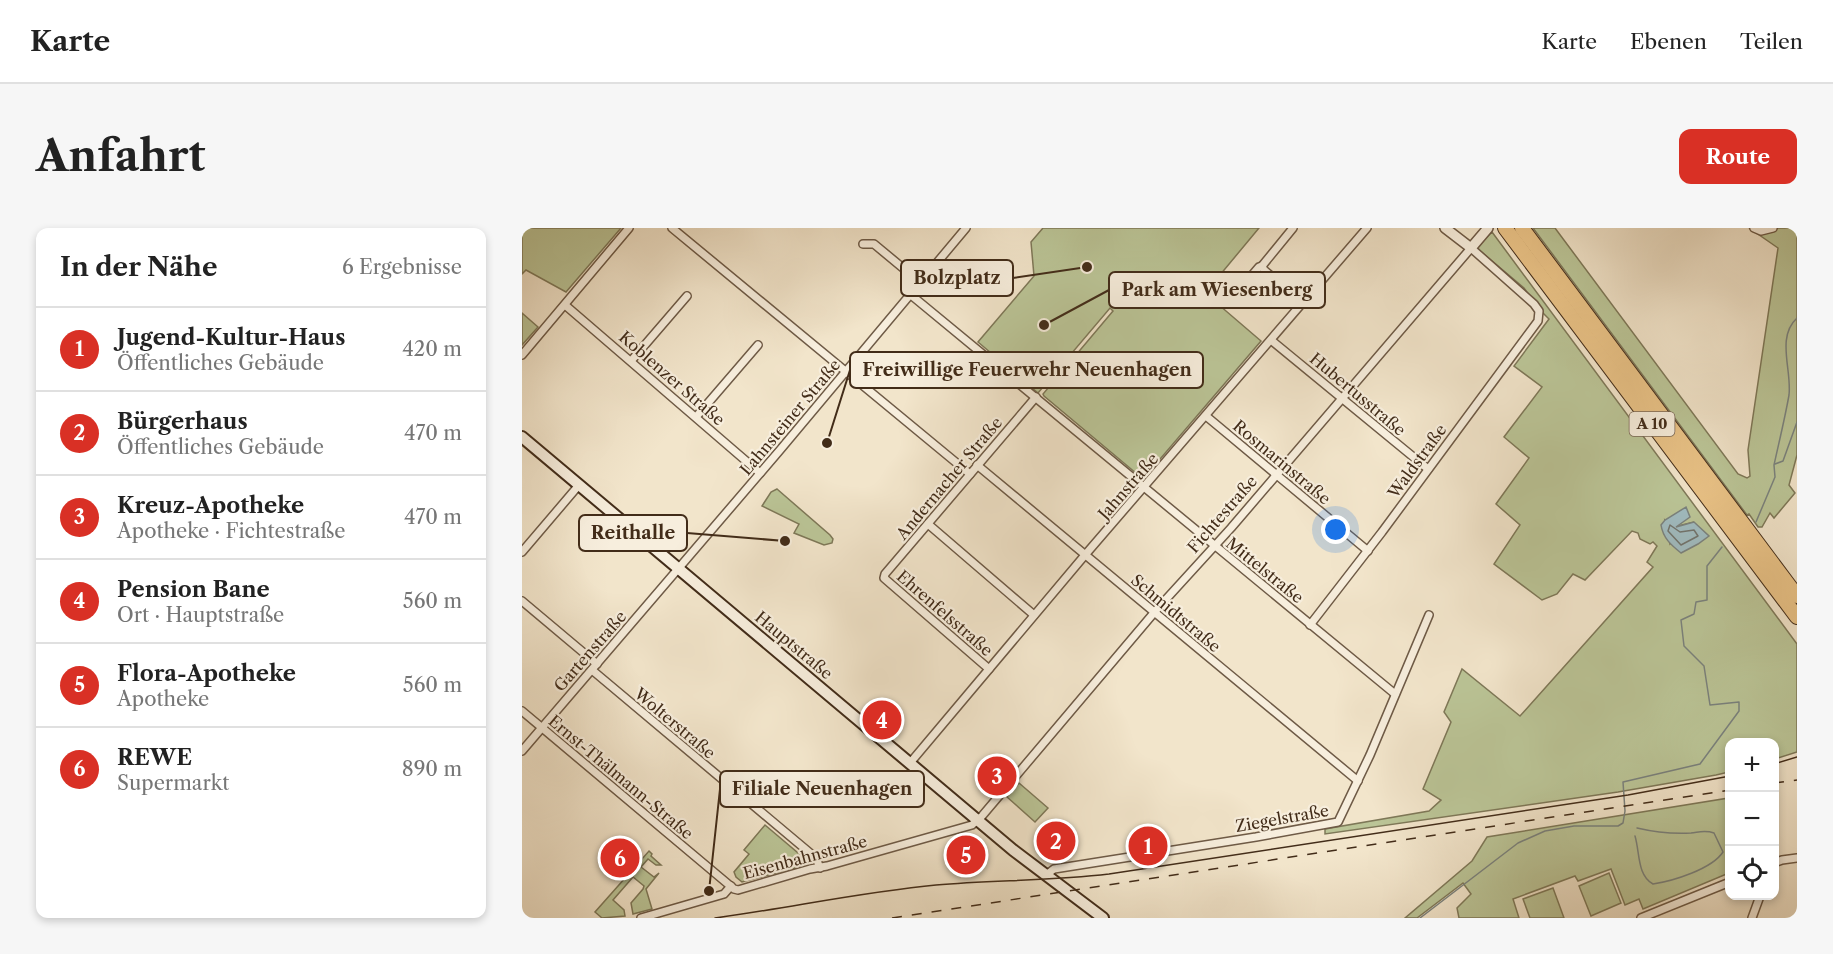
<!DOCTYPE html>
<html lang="de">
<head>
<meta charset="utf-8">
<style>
  :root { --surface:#fff; --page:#f6f6f6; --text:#222; --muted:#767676; --line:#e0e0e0; --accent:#d93025 }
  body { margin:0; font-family:"Libre Caslon Text",serif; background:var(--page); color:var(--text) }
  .controls { position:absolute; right:18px; bottom:18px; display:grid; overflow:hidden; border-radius:12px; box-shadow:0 3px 9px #0003 }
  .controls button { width:54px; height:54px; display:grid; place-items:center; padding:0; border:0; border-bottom:2px solid var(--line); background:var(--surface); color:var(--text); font:30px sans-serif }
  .you { position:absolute; left:814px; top:302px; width:21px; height:21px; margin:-15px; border:4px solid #fff; border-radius:50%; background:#1a73e8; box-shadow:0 0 0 9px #1a73e833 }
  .badge { display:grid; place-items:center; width:39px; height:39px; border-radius:50%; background:var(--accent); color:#fff; font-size:20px; font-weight:700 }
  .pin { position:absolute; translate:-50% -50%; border:3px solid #fff; box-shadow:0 2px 6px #0006 }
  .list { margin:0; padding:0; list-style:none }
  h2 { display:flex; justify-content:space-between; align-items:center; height:78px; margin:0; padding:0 24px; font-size:26px }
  h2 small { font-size:20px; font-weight:400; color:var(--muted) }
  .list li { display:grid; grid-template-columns:39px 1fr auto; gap:18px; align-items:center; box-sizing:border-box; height:84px; padding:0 24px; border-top:2px solid var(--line) }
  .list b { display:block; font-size:22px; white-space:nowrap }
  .list p { margin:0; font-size:20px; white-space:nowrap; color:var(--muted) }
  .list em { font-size:20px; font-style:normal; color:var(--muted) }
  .icon { flex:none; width:33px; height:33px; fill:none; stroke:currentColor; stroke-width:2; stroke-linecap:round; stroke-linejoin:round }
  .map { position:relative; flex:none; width:1275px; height:690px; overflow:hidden; border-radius:12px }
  header { display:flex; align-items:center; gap:36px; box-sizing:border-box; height:84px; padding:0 30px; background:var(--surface); border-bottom:2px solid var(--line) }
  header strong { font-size:28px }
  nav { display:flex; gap:33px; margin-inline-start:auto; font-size:21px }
  .intro { display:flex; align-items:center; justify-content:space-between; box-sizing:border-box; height:144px; padding:0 36px }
  h1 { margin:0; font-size:42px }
  .button { padding:15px 27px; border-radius:12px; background:var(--accent); color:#fff; font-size:21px; font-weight:700 }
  main { display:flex; gap:36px; padding:0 36px }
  aside { flex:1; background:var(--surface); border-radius:12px; box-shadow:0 3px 9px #0003 }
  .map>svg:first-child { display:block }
  .green { fill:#bbc597; stroke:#7e7858; stroke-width:1.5; fill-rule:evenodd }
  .water { fill:#a0bcc1; stroke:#7a827e; stroke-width:1.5 }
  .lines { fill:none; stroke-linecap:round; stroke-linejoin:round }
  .shore { stroke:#71746d; stroke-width:1.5 }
  .stream { stroke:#7a827e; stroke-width:1.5 }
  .minor-casing { stroke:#6e5a46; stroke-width:10 }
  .tertiary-casing { stroke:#6e5a46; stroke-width:12 }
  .secondary-casing { stroke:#422c19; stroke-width:14 }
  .motorway-casing { stroke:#422c19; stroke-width:16 }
  .minor { stroke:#f7eedd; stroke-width:7 }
  .tertiary { stroke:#f7eedd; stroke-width:9 }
  .secondary { stroke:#f7eedd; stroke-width:10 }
  .motorway { stroke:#e9c286; stroke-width:14 }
  .tram { stroke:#422c19; stroke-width:1.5 }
  .rail { stroke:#422c19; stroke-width:1.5; stroke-dasharray:10 10; stroke-linecap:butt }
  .labels { text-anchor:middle; stroke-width:4.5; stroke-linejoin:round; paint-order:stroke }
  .shield { fill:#f7eedd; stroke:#786654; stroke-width:1.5 }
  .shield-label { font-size:15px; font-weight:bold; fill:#422c19 }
  .street-label { font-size:16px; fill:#422c19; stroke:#f7eedd }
  .leader { fill:none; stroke:#422c19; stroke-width:2 }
  .callout-dot { fill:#422c19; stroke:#f7eedd; stroke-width:2 }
  .callout { fill:#f7eedd; stroke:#422c19; stroke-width:2 }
  .callout-label { font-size:18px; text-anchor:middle; font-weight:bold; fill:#422c19 }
</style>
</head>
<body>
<header>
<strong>Karte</strong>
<nav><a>Karte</a><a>Ebenen</a><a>Teilen</a></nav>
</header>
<div class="intro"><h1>Anfahrt</h1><a class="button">Route</a></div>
<main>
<aside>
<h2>In der Nähe<small>6 Ergebnisse</small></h2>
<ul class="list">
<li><span class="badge">1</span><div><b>Jugend-Kultur-Haus</b><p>Öffentliches Gebäude</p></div><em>420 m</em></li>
<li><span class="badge">2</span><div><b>Bürgerhaus</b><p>Öffentliches Gebäude</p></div><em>470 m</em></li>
<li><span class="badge">3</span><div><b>Kreuz-Apotheke</b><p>Apotheke · Fichtestraße</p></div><em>470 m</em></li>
<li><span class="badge">4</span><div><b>Pension Bane</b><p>Ort · Hauptstraße</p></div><em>560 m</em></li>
<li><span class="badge">5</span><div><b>Flora-Apotheke</b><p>Apotheke</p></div><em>560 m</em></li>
<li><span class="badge">6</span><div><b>REWE</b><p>Supermarkt</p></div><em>890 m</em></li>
</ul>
</aside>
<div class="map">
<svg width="1275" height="690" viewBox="0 0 1275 690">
  <rect width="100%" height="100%" fill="#f2e5cb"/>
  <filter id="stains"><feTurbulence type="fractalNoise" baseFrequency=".00333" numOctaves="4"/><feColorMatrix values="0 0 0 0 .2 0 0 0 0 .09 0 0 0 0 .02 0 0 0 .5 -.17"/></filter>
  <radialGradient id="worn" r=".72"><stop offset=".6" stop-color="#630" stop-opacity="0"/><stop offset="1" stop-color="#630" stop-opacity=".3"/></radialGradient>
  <g class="green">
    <path d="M0 0H99L44 64 4 42 0 46Z"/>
    <path d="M521 0H737L683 65 739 113 621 251 522 168 521 166 591 83 588 80 516 165 456 114 512 48 509 14Z"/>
    <path d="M1011 0H1033L1216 246 1225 250 1228 248 1226 222 1256 20 1227 0C1241 8 1241 6 1255 0 1260 0 1269 0 1275 0V227L1267 257 1273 265 1252 290 1248 285 1240 299H1236L1227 286 1225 287Z"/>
    <path d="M970 4 1275 416V524L1253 531 1252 514H1208L1207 544 1194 547 1096 564 803 606V601L907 583 919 572 901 561 929 494 922 484 940 441 998 488 1131 339 1125 334 1135 318 1131 314 1128 316 1118 311 1116 305 1110 303 1063 352 1051 346 1035 366 1020 372 972 336 998 297 974 276 1007 230 982 209 1020 159 992 138 1027 91 1018 82 1002 60 957 22 955 18ZM1143 292 1152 299 1172 294 1148 316Z"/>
    <path d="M0 85 16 99 0 117Z"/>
    <path d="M255 261 308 307 311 311 310 315 302 317 272 305 277 296 240 278 249 264Z"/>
    <path d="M497 555 526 580 513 594 485 569Z"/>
    <path d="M1207 570V645L1121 681 1117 671 1103 677 1089 641 1056 653 1053 648 991 671 997 690H937L935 680 949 666 941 655 895 690H883L950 633 965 609Z"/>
    <path d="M243 597 289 636 220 654 214 649 212 644 227 626 222 622Z"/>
    <path d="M127 623 130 626 129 628 139 637H134L126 631 119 639 132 649 137 645 124 661 130 681 111 686 109 675 121 661 122 658 111 649 91 672 102 682 103 688 80 690 73 684Z"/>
    <path d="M1087 645 1099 675 1069 688 1057 658Z"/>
    <path d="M1031 660 1042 690H1008L1001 671Z"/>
  </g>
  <path class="water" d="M1164 279 1168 289 1154 299 1172 294 1187 308 1176 316 1159 325C1149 317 1141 310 1139 297L1143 292Z"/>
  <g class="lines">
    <path class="shore" d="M1148 297 1158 304 1172 302 1176 308 1159 317 1146 303Z"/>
    <g class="stream">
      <path d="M1253 236 1261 233 1275 194"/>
      <path d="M1234 294 1253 249 1252 237C1257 214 1263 190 1267 167 1270 142 1254 109 1275 90"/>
      <path d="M1113 608C1118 625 1115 647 1131 656 1151 653 1190 641 1201 624L1192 605C1183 602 1178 604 1169 605 1151 606 1132 604 1115 600"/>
      <path d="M898 690 996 615 1023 603 1052 598H1096L1101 595 1103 583 1101 554 1178 536 1217 483V474L1188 477 1182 438 1162 418 1159 392 1172 386 1174 374 1185 372V338L1200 319"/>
    </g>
    <g class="minor-casing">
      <g id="minor">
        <path d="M150 0 448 246"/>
        <path d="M771 0 740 38 742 42 781 75"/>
        <path d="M1232 0 1239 3 1251 0"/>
        <path d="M341 16H352L399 55"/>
        <path d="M719 60 737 39 740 38"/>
        <path d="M389 67 873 466"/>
        <path d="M43 77 238 245"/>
        <path d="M749 112 906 241"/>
        <path d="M0 127 107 0"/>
        <path d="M109 133 165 68"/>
        <path d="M684 188 846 323"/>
        <path d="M174 189 236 117"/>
        <path d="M455 237 836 553"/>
        <path d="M406 296 512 387"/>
        <path d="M0 324 57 257"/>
        <path d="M0 373 75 436"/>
        <path d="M467 441 362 350 363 346 514 169"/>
        <path d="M70 442 294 630 298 640"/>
        <path d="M0 483 212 661 216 662 288 641 305 638 450 597 460 588 636 380 709 300 949 20 1012 76 1017 83 1016 93 860 304 788 397"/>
        <path d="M0 523 258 222 444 0"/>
        <path d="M388 535 563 327 845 0"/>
        <path d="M1252 635 1260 632 1275 630"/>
        <path d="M524 647 532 641 734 609 816 594 848 527 907 387"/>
        <path d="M119 690 202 666 209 658"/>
        <path d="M1119 690 1208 654"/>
        <path d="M1230 690 1238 668"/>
      </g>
    </g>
    <g class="tertiary-casing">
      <path id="tertiary" d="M923 0 949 20 966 0"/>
    </g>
    <g class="secondary-casing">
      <path id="secondary" d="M0 209 491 622 581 690"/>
    </g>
    <g class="motorway-casing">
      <g id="motorway">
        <path d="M983 0 1275 389"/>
        <path d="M1000 0 1275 368"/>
      </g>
    </g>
    <use href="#minor" class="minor"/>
    <use href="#tertiary" class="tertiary"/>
    <use href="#secondary" class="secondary"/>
    <use href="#motorway" class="motorway"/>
    <g class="tram">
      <path d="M1252 536 1275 529"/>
      <path d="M193 690C267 680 340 664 414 657 471 652 529 653 587 646L1106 567 1208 548"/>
    </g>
    <g class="rail">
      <path d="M1252 555 1275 552"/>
      <path d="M370 690 1208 562"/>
    </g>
  </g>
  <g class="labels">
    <rect class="shield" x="1107.5" y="184" width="45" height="24" rx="4.5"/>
    <g class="shield-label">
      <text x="1130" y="201">A 10</text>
    </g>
    <g class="street-label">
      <text transform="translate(150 150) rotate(41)" y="6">Koblenzer Straße</text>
      <text transform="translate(836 166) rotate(40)" y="6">Hubertusstraße</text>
      <text transform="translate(268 189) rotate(-50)" y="6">Lahnsteiner Straße</text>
      <text transform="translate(895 233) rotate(-54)" y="6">Waldstraße</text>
      <text transform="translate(760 234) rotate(40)" y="6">Rosmarinstraße</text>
      <text transform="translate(427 250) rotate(-50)" y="6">Andernacher Straße</text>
      <text transform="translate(606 258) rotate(-49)" y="6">Jahnstraße</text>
      <text transform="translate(700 286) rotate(-49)" y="6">Fichtestraße</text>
      <text transform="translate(743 342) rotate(39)" y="6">Mittelstraße</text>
      <text transform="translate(423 385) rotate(41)" y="6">Ehrenfelsstraße</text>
      <text transform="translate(654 385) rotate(40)" y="6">Schmidtstraße</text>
      <text transform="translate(272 417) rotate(40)" y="6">Hauptstraße</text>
      <text transform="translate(68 423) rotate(-49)" y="6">Gartenstraße</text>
      <text transform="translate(153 495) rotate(40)" y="6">Wolterstraße</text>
      <text transform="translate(99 549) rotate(40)" y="6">Ernst-Thälmann-Straße</text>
      <text transform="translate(760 590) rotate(-10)" y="6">Ziegelstraße</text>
      <text transform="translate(283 629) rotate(-15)" y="6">Eisenbahnstraße</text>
    </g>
  </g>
  <path class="leader" d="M565 39L491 50M522 97L587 62M305 215L328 142M263 313L165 305M187 663L198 561"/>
  <g class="callout-dot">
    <circle cx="565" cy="39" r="6"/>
    <circle cx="522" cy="97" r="6"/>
    <circle cx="305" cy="215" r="6"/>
    <circle cx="263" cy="313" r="6"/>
    <circle cx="187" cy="663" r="6"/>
  </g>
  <g class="callout">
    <rect x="379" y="32" width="112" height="36" rx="6"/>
    <rect x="587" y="44" width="216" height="36" rx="6"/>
    <rect x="328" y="124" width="353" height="36" rx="6"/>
    <rect x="57" y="287" width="108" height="36" rx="6"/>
    <rect x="198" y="543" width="204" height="36" rx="6"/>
  </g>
  <g class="callout-label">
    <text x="435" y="56">Bolzplatz</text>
    <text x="695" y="68">Park am Wiesenberg</text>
    <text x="505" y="148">Freiwillige Feuerwehr Neuenhagen</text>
    <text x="111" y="311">Reithalle</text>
    <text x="300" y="567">Filiale Neuenhagen</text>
  </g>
  <rect width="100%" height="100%" filter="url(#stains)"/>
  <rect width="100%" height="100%" fill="url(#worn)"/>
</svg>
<div class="controls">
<button>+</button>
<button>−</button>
<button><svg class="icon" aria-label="locate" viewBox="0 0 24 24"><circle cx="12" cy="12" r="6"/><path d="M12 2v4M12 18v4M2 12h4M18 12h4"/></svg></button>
</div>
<div class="you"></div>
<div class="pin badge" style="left:626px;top:618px">1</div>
<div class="pin badge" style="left:534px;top:613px">2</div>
<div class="pin badge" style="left:475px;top:548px">3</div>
<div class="pin badge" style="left:360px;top:492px">4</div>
<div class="pin badge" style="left:444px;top:627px">5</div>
<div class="pin badge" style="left:98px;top:630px">6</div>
</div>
</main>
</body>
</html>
